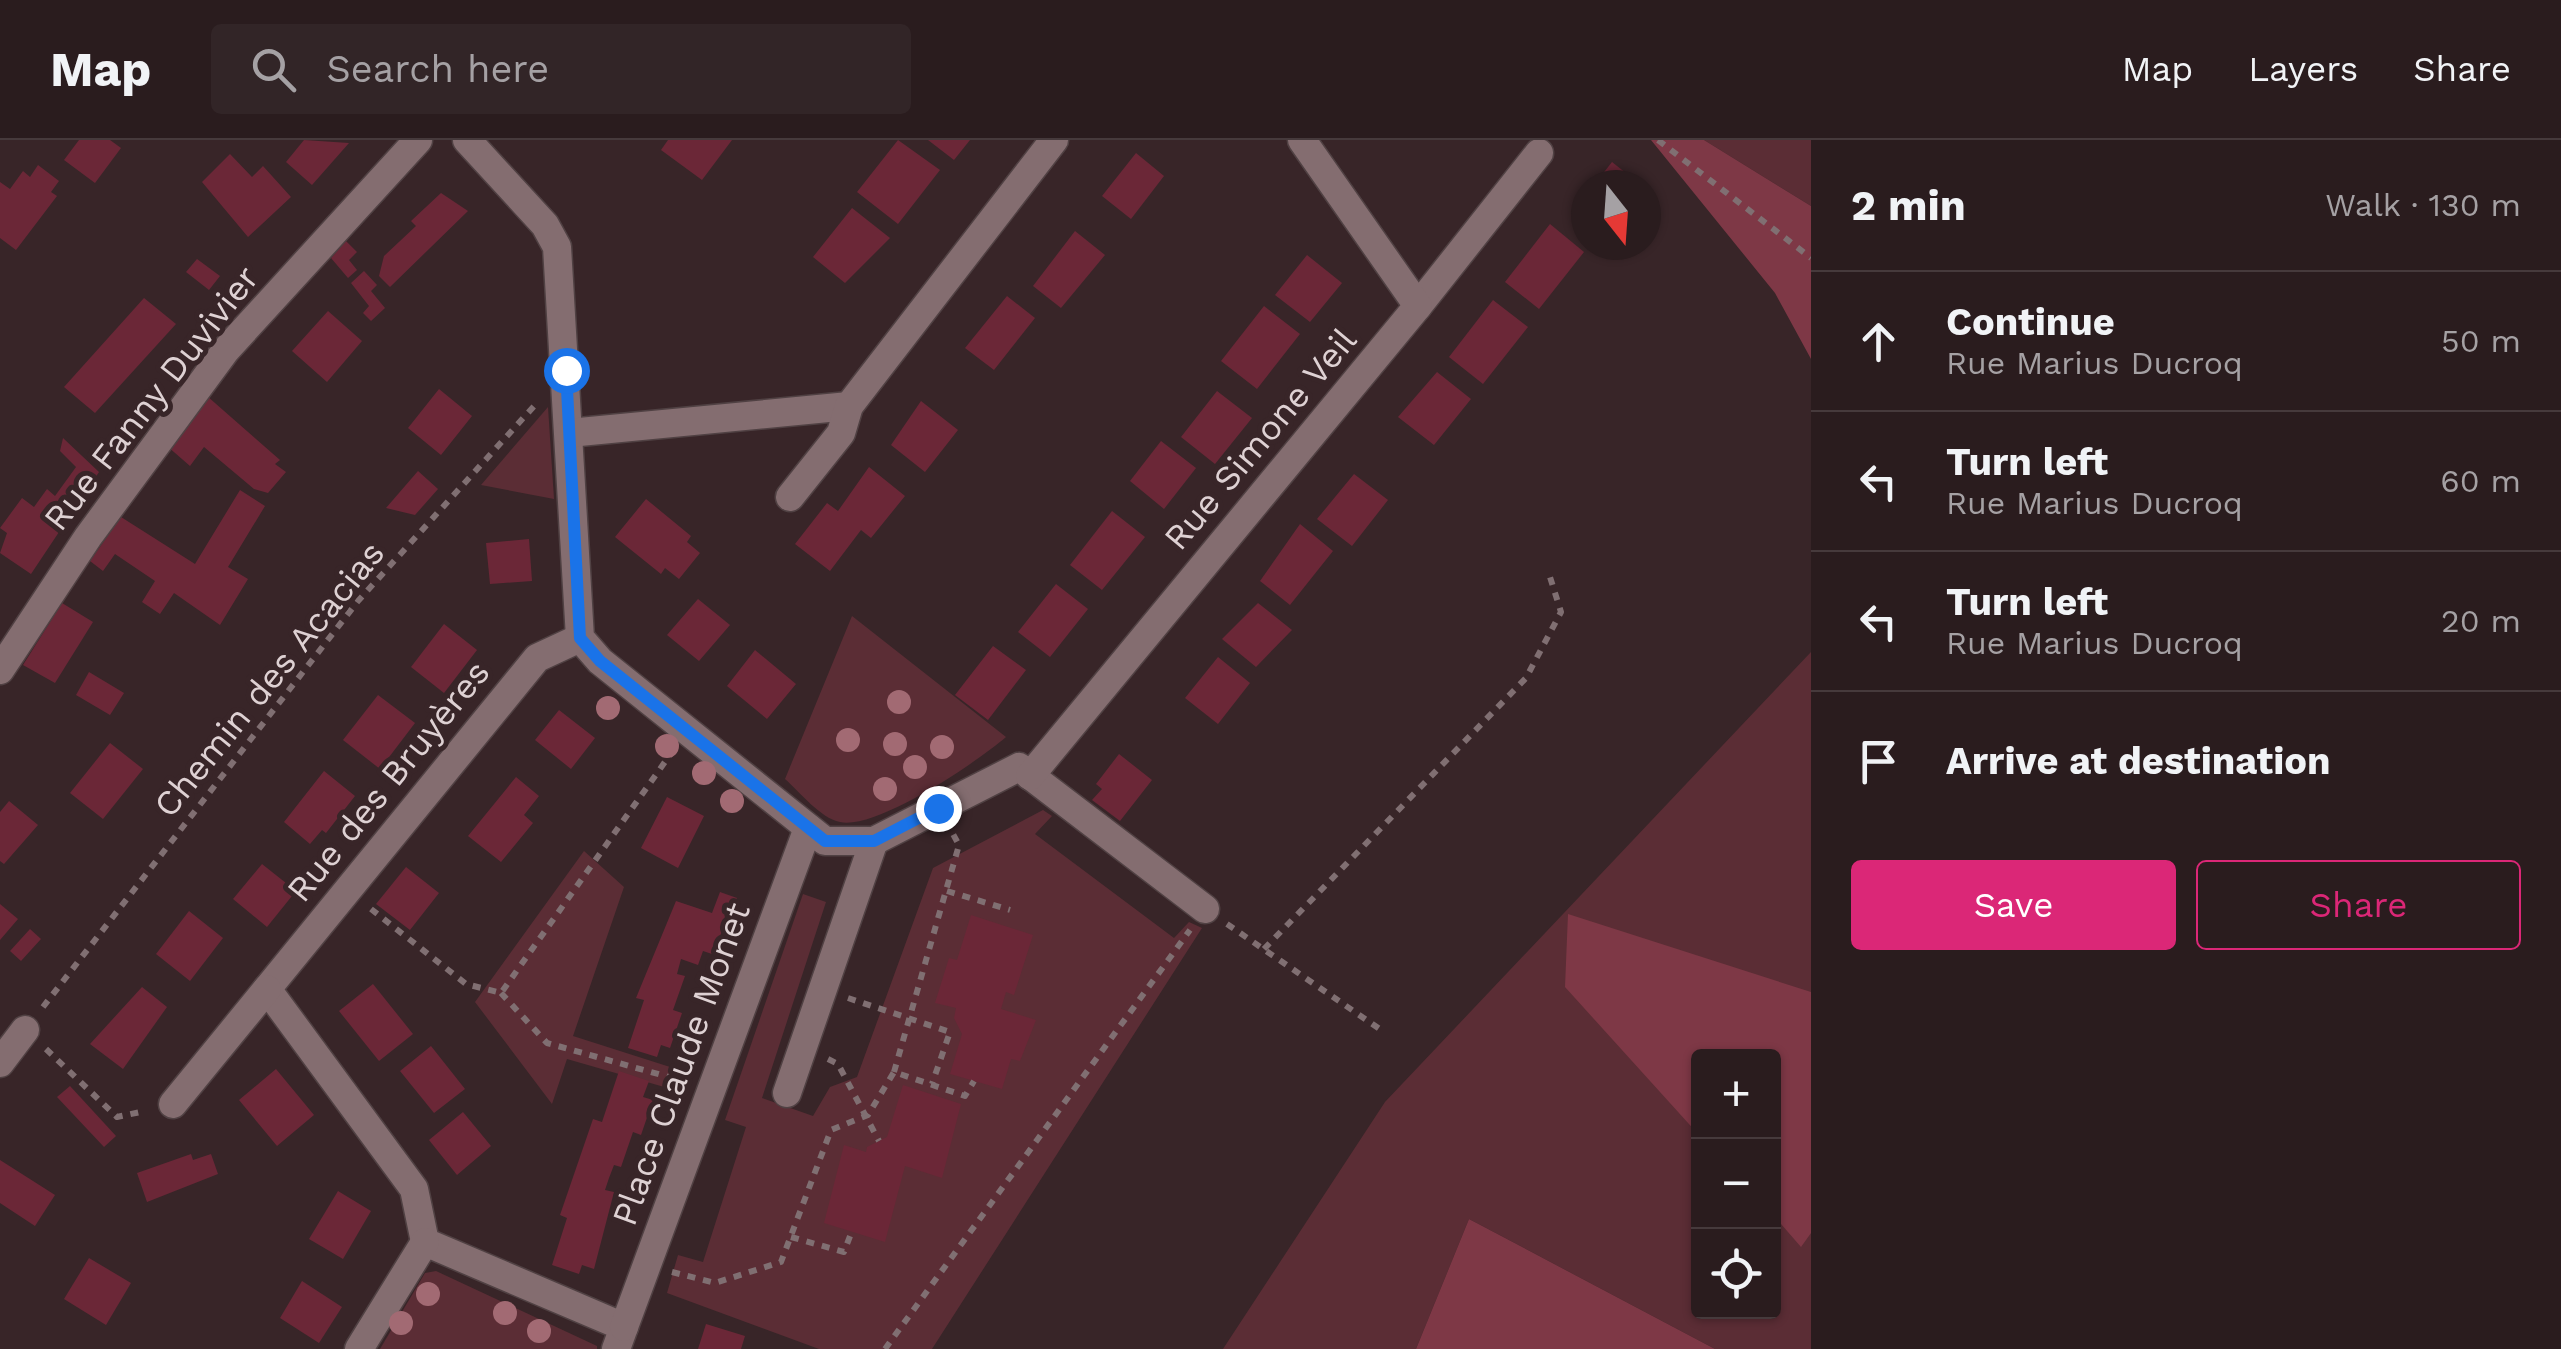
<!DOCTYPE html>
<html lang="en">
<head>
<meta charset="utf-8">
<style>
  :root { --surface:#2a1c1e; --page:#322527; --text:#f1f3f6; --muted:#a5a1a4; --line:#463a3c; --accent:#db2777 }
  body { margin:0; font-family:"Work Sans",sans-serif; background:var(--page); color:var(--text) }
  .controls { position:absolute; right:30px; bottom:30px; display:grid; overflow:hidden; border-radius:10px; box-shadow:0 2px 8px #0004 }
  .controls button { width:90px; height:90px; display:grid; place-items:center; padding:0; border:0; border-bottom:2px solid var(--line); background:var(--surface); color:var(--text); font:50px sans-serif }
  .compass { position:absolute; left:1571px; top:30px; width:90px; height:90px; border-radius:50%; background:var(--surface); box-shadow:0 2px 8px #0004; rotate:163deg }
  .stop { position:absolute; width:30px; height:30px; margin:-22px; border:8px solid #1a73e8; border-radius:50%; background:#fff }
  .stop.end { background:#1a73e8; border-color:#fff; box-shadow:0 2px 10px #0008 }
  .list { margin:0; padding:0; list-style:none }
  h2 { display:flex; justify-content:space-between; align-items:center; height:130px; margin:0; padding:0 40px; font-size:42px }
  h2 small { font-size:32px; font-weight:400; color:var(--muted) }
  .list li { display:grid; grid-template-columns:65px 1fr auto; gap:30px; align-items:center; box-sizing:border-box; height:140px; padding:0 40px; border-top:2px solid var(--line) }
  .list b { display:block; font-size:38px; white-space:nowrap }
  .list p { margin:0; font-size:32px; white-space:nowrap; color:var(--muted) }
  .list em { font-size:32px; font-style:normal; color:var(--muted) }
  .actions { display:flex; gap:20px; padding:30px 40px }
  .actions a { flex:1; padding:22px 0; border:2px solid var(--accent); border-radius:10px; text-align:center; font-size:35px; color:var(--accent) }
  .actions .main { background:var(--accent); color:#fff }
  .icon { flex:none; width:55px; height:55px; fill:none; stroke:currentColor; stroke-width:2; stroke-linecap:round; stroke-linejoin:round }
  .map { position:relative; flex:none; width:1811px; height:1209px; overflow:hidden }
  header { display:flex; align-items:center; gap:60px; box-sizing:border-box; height:140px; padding:0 50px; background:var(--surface); border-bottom:2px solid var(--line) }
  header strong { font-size:48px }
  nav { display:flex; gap:55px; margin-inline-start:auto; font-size:35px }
  .search { width:700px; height:90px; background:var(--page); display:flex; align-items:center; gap:25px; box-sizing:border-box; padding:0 35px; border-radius:10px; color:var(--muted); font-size:38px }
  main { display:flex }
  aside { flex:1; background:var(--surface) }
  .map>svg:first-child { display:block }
  .green { fill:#5b2d35; fill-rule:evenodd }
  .forest { fill:#7e3846 }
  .building { fill:#6b2737 }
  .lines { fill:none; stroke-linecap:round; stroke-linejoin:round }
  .minor-casing { stroke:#504143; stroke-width:31 }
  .path { stroke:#806f72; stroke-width:6; stroke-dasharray:8 8; stroke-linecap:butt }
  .minor { stroke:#846d70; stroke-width:28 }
  .tree { fill:#a26a73 }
  .route { stroke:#1a73e8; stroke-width:12 }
  .labels { text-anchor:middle; stroke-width:10; stroke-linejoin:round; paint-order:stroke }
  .street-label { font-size:35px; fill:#ded1d3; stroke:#382528 }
</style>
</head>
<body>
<header>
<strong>Map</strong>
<div class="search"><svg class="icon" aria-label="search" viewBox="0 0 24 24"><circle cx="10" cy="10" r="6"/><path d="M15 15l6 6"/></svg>Search here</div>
<nav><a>Map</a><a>Layers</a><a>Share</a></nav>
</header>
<main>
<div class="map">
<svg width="1811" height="1209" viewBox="0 0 1811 1209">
  <rect width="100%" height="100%" fill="#382528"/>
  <g class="green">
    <path d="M1704 0H1811V66Z"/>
    <path d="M548 267 554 359 481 345Z"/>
    <path d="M852 476 1006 597C977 622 877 690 840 682 820 678 800 652 785 639Z"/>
    <path d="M1811 512V1209H1715L1469 1079 1416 1209H1223L1385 962ZM1699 916H1774V1172H1699Z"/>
    <path d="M1043 670 1052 676 1035 694 1174 798 1189 782 1202 788 932 1209H819L667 1153 678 1115 703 1122 746 987 725 980 803 754 826 762 762 958 813 976 830 947 857 937 933 728Z"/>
    <path d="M584 711 624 747 573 896 692 934 685 953 567 919 552 964 475 862Z"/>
    <path d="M436 1131 597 1206V1209H380L425 1133Z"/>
  </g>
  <g class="forest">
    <path d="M1651 0H1704L1811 66V219L1775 153Z"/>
    <path d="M1568 774 1811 852V1093L1801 1107 1774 1076V916H1699L1698 994 1565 847Z"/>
    <path d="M1469 1079 1715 1209H1416Z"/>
  </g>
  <g class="building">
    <path d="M79 0H110L121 8 95 43 64 20Z"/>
    <path d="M304 0 349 3 312 45 286 22Z"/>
    <path d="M668 0H732L702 40 661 10Z"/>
    <path d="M898 0 940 30 898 84 857 52Z"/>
    <path d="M928 0H970L954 20Z"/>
    <path d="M1136 13 1164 36 1131 79 1102 56Z"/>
    <path d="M230 14 252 37 263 26 291 57 248 97 202 42Z"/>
    <path d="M1612 22 1641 45H1594Z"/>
    <path d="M38 25 59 41 51 52 57 56 16 110 0 98V42L10 49 23 31 30 37Z"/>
    <path d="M441 53 468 71 390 147 379 136 384 116 416 86 411 81Z"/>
    <path d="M852 68 890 98 845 143 813 117Z"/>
    <path d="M1550 84 1584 112 1539 169 1505 142Z"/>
    <path d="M1075 91 1105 115 1061 168 1033 146Z"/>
    <path d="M346 101 357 112 349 120 357 130 348 138 331 118Z"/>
    <path d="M1307 115 1342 143 1310 182 1275 155Z"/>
    <path d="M197 119 220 136 209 150 186 132Z"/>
    <path d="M364 131 377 145 371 151 385 168 371 181 363 173 369 166 351 143Z"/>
    <path d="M1007 156 1035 178 994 230 965 208Z"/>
    <path d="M144 158 176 184 95 273 64 247Z"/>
    <path d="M1493 160 1528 187 1483 244 1449 217Z"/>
    <path d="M1264 166 1300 194 1257 249 1221 221Z"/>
    <path d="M328 171 362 201 327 242 292 211Z"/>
    <path d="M1437 232 1471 259 1434 305 1398 277Z"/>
    <path d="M439 249 472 276 441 315 408 288Z"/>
    <path d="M1217 251 1252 278 1215 324 1181 297Z"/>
    <path d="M207 256 280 320 275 324 286 332 268 353 254 349 204 307 190 326 167 306Z"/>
    <path d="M921 261 958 290 925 332 891 305Z"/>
    <path d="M63 298 99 332 31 434 0 413 7 393 0 388 22 358 34 367 47 349 55 356 76 327 60 311Z"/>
    <path d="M1161 301 1196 328 1164 369 1130 341Z"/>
    <path d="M869 327 905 356 871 398 861 390 830 431 795 404 827 363 838 371Z"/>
    <path d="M418 331 438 349 415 375 386 368Z"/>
    <path d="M1354 334 1388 360 1352 406 1317 379Z"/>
    <path d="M240 350 265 366 228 427 248 439 220 485 174 453 160 474 142 462 155 441 115 414 103 431 90 421 121 377 195 424Z"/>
    <path d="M646 359 691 396 687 402 700 413 679 439 665 428 661 434 615 397Z"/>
    <path d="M1112 371 1145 397 1102 450 1070 425Z"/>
    <path d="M1300 384 1333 411 1290 465 1260 441Z"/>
    <path d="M529 399 532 441 490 444 486 403Z"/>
    <path d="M1056 444 1088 469 1050 517 1018 492Z"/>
    <path d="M698 459 730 485 699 521 667 495Z"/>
    <path d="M62 463 93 482 55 543 23 525Z"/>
    <path d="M1258 463 1292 490 1256 527 1222 499Z"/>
    <path d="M444 484 477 510 444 553 411 527Z"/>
    <path d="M993 506 1026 530 988 580 955 555Z"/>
    <path d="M755 510 796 544 767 579 727 546Z"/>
    <path d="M1218 517 1250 543 1218 584 1185 558Z"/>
    <path d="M89 532 124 553 110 575 76 555Z"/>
    <path d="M378 555 415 583 380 629 343 600Z"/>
    <path d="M559 570 595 598 571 629 535 600Z"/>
    <path d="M110 603 143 629 103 679 70 653Z"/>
    <path d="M1119 614 1152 640 1120 681 1092 660 1102 649 1096 644Z"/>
    <path d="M324 631 355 656 326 693 322 690 310 704 284 682Z"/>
    <path d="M516 637 539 656 524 675 533 683 501 722 468 696Z"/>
    <path d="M667 657 704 676 678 728 641 708Z"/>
    <path d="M9 661 38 685 4 724 0 721V672Z"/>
    <path d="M262 724 296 751 267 787 233 759Z"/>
    <path d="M406 727 439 753 410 790 376 764Z"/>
    <path d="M720 752 737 758 712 814 703 811 698 825 681 819 677 834 685 836 673 870 682 873 670 908 661 905 657 917 628 908 644 860 636 858 676 761 712 773Z"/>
    <path d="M0 764 18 779 0 800Z"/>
    <path d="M189 771 223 798 190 841 156 814Z"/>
    <path d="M971 775 1033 795 1014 855 1006 852 1001 869 1036 880 1020 921 1011 919 1002 949 950 934 962 894 954 878 956 868 935 863 949 818 957 820Z"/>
    <path d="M30 789 41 799 21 821 10 811Z"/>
    <path d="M373 844 413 894 379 921 339 871Z"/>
    <path d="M142 847 167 867 123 929 90 904Z"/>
    <path d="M431 906 465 949 434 973 400 931Z"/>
    <path d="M276 929 314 975 277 1006 239 960Z"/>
    <path d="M619 931 649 941 643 957 653 960 641 995 633 992 621 1027 614 1025 609 1038 605 1050 614 1052 594 1129 582 1125 579 1134 552 1125 567 1078 560 1075 593 979 602 982Z"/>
    <path d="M903 945 961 964 942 1038 905 1026 885 1102 824 1083 844 1005 866 1012 867 1007 887 997Z"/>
    <path d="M70 946 116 996 104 1007 57 957Z"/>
    <path d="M463 972 491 1006 457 1035 429 1000Z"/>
    <path d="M191 1014 193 1020 211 1014 218 1034 147 1062 137 1033Z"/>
    <path d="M0 1020 55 1055 35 1086 0 1063Z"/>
    <path d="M338 1051 371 1071 343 1119 309 1099Z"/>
    <path d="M89 1118 131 1143 106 1185 64 1159Z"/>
    <path d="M302 1141 342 1167 319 1203 280 1178Z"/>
    <path d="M706 1184 745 1196 741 1209H698Z"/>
  </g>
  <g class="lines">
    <g class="minor-casing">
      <g id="minor">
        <path d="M467 0 545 85 557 107 580 498 600 521 825 701H874L1019 627 1205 769"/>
        <path d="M1418 166 1539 13"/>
        <path d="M569 293 849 266"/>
        <path d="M790 357 841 293 849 266 1054 0"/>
        <path d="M580 498 537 518 267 849 414 1049 425 1102 624 1187 616 1209"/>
        <path d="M0 530 88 397 226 210 418 0"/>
        <path d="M1030 636 1418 166 1302 0"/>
        <path d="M0 923 25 890"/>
        <path d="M787 953 874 701"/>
        <path d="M173 964 267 849"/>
        <path d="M624 1187 808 688"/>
        <path d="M359 1209 425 1102"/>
      </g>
    </g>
    <g class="path">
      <path d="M1658 0 1811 118"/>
      <path d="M947 751 1010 770"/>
      <path d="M371 769 466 844 501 853 672 612"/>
      <path d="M1227 784 1384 892"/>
      <path d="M1264 809 1526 538 1561 472 1550 437"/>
      <path d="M501 853 547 903 683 941"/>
      <path d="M848 858 950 892 932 944"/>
      <path d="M43 867 358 461 535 265"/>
      <path d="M46 909 117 977 145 971"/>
      <path d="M828 919 838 924 879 1001"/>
      <path d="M894 932 959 705 953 694"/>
      <path d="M791 1097 844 1112 852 1091"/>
      <path d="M672 1132 715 1143 781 1122 831 990 868 975 894 932 965 956 974 941"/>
      <path d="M885 1209 1190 790"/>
    </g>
    <use href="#minor" class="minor"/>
  </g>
  <g class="tree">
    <circle cx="899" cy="562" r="12"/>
    <circle cx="608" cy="568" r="12"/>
    <circle cx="848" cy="600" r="12"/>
    <circle cx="895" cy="604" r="12"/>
    <circle cx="667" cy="606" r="12"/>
    <circle cx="942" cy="607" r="12"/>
    <circle cx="915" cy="627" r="12"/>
    <circle cx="704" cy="633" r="12"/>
    <circle cx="885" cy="649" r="12"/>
    <circle cx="732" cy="661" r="12"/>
    <circle cx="428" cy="1154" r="12"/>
    <circle cx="505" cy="1173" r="12"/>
    <circle cx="401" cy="1183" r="12"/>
    <circle cx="539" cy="1191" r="12"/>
  </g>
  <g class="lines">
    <path class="route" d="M566 230 580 498 600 521 825 701H874L938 668"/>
  </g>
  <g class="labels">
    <g class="street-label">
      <text transform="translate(151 258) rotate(-52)" y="12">Rue Fanny Duvivier</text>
      <text transform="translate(1260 299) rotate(-50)" y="12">Rue Simone Veil</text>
      <text transform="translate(269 539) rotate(-51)" y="12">Chemin des Acacias</text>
      <text transform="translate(388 641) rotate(-51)" y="12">Rue des Bruyères</text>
      <text transform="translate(681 924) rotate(-70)" y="12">Place Claude Monet</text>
    </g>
  </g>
</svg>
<div class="controls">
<button>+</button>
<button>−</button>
<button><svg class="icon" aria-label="locate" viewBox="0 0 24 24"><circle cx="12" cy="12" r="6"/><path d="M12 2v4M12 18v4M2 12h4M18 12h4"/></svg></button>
</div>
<svg class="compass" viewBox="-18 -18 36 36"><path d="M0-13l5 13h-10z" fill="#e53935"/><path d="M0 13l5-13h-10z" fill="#a5a1a4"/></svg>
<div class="stop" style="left:566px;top:230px"></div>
<div class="stop end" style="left:938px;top:668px"></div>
</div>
<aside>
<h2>2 min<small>Walk · 130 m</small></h2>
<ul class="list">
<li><svg class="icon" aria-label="ahead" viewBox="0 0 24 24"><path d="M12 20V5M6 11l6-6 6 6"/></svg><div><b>Continue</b><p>Rue Marius Ducroq</p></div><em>50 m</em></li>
<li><svg class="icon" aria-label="left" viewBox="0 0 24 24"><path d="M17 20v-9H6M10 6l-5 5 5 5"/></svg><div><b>Turn left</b><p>Rue Marius Ducroq</p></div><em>60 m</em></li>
<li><svg class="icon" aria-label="left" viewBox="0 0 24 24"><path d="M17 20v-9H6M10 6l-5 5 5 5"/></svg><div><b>Turn left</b><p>Rue Marius Ducroq</p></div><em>20 m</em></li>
<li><svg class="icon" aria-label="arrive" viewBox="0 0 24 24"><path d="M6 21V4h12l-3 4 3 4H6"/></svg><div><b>Arrive at destination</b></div></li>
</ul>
<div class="actions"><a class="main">Save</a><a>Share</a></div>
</aside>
</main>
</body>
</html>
